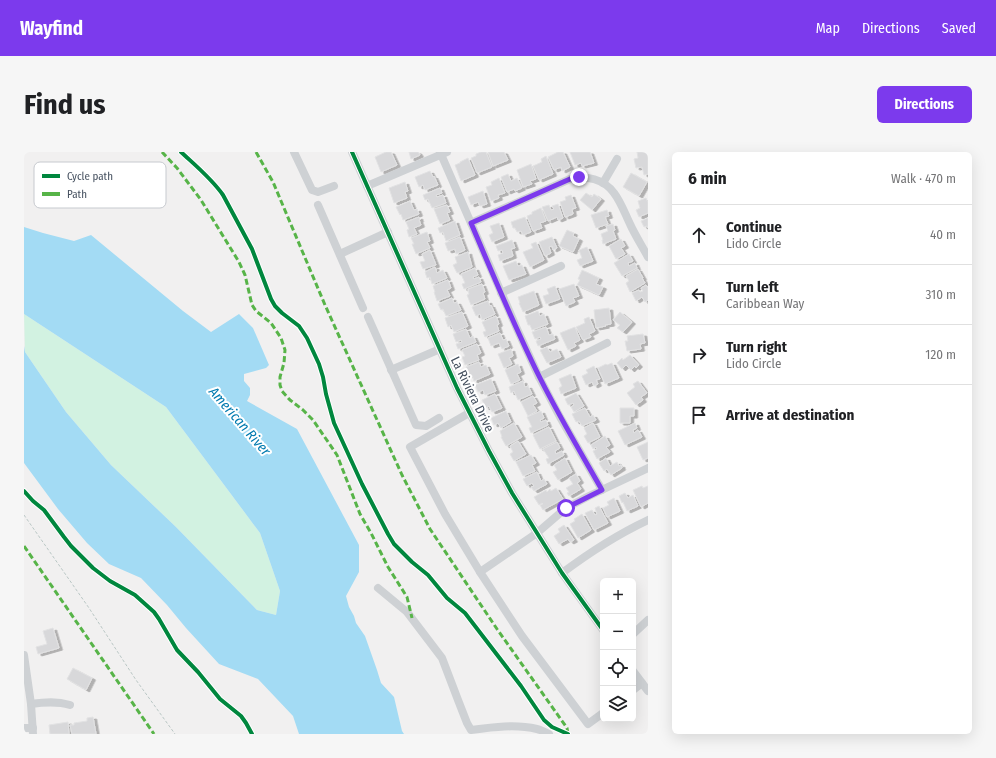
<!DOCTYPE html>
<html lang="en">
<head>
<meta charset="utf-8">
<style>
  :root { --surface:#fff; --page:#f6f6f6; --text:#202124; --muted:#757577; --line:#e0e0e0; --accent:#7c3aed }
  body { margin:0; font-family:"Fira Sans Condensed",sans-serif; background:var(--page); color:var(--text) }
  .controls { position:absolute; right:12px; bottom:12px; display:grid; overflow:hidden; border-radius:6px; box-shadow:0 4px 16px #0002 }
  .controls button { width:36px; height:36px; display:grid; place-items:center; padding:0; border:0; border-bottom:1px solid var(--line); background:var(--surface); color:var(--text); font:20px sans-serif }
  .stop { position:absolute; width:12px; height:12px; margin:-9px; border:3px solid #7c3aed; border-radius:50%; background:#fff }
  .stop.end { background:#7c3aed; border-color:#fff; box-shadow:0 1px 4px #0008 }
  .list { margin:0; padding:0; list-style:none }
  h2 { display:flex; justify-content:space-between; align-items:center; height:52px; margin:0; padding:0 16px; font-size:17px }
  h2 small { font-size:13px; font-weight:400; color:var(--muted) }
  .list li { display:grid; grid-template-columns:26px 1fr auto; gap:12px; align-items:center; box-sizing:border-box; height:60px; padding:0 16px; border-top:1px solid var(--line) }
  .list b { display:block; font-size:15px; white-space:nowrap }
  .list p { margin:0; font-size:13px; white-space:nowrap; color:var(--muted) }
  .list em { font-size:13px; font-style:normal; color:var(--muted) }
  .icon { flex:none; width:22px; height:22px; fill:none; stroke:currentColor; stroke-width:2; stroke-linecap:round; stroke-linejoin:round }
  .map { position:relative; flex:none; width:624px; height:582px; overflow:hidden; border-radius:6px }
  header { display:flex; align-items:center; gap:24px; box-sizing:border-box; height:56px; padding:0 20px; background:var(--accent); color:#fff }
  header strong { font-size:19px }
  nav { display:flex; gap:22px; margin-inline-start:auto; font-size:14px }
  .intro { display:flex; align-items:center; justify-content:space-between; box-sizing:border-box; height:96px; padding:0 24px }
  h1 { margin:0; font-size:28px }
  .button { padding:10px 18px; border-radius:6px; background:var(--accent); color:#fff; font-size:14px; font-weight:700 }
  main { display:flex; gap:24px; padding:0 24px }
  aside { flex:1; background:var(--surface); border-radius:6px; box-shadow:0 4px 16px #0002 }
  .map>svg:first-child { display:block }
  .green { fill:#d2f2e1 }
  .water { fill:#a3dbf4 }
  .building { fill:#d8d8da; stroke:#e2e2e3; filter:url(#shadow) }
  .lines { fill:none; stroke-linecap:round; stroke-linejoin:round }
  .path { stroke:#b9c6c4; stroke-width:1; stroke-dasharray:3 2; stroke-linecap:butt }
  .minor { stroke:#ced1d4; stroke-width:8 }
  .quiet { stroke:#57b448; stroke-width:3; stroke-dasharray:6 3; stroke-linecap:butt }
  .cycleway-casing { stroke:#fff; stroke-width:6 }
  .cycleway { stroke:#00873e; stroke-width:4 }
  .route { stroke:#7c3aed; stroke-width:5 }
  .labels { text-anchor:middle; stroke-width:4; stroke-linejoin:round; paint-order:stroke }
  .street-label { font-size:13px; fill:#45505f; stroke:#fff }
  .water-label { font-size:14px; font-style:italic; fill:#017aaf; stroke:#fff }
  .key { fill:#fff; stroke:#c7cacf; stroke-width:1 }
  .key-label { font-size:11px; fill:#45505f }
</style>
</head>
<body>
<header>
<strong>Wayfind</strong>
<nav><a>Map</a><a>Directions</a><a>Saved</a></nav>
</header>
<div class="intro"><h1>Find us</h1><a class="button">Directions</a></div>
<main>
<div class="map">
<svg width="624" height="582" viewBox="0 0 624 582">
  <defs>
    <filter id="shadow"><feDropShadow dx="3.5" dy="2" stdDeviation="0" flood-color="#0004"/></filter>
  </defs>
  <rect width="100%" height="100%" fill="#f1f0f0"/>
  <path class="green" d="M0 162 142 255 236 381 256 439 252 463 233 458 152 375 87 313 42 260 1 200Z"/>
  <path class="water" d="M0 75 19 81 50 89 67 83 159 159 187 180 215 162 229 176 245 213 242 216 220 222V229L226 236V243L223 249 273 277 335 393V420L322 444 325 455 330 464 332 471 341 484 353 518 357 531 370 545 378 579 380 582H275L269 564 234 527 195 512 162 476 143 453 117 426 85 412 63 391 34 357 0 311V194L1 200 42 260 87 313 152 375 233 458 252 463 256 439 236 381 142 255 0 162Z"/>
  <g class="building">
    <path d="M362 0H367L373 13 357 20 351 5Z"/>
    <path d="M385 0H394L396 3 387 7Z"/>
    <path d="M457 0H462L468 15 453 21 447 6 452 4V2Z"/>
    <path d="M464 0H480L484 8 469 14Z"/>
    <path d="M534 0H539L546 15 538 19 537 15 530 18 524 5Z"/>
    <path d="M546 0H566L570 11 558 14 557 11 551 13Z"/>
    <path d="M613 0H624V22L620 23 618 15 612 16 610 7 614 6Z"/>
    <path d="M522 4 529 22 515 28 509 14 518 10 517 7Z"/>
    <path d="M444 6 451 23 437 29 431 13 436 11V10Z"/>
    <path d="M507 12 512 27 506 29 508 32 499 35 493 18Z"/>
    <path d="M406 19 409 25 410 24 414 33 401 38 399 33 395 35 391 25Z"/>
    <path d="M607 21 623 30 615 44 599 35Z"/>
    <path d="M484 22 487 29 493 26 498 36 491 39 490 37 483 40 477 25Z"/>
    <path d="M475 26 481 41 474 43 475 46 467 49 462 35 468 33 467 30Z"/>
    <path d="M381 30 384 39 381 40 383 46 370 51 365 36Z"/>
    <path d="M416 36 418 41 412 43 413 45 419 43 422 51 408 56 404 47 401 48 399 43Z"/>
    <path d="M459 39 463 52 456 54 454 50 447 53 444 45Z"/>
    <path d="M562 41 568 45 570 42 577 47 568 58 556 48Z"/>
    <path d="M547 43 552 56 548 57 549 62 541 65 536 50 542 48 541 45Z"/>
    <path d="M622 46 624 51V61L615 65 612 58 616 56 614 49Z"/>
    <path d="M386 49 390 58 393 57 395 62 379 68 377 62 376 63 372 55Z"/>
    <path d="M534 52 539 66 534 68 533 65 524 69 518 55 525 53 527 58 530 57 528 54Z"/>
    <path d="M423 53 426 60 423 61 426 68 416 72 410 57Z"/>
    <path d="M517 56 522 69 516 71 518 76 509 79 503 64 508 62V60Z"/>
    <path d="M583 58 585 64 581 65 584 72 572 76 567 63Z"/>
    <path d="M395 65 396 68H395L397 73 390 76 393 82 385 85 383 78 385 77 382 70Z"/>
    <path d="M501 65 507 80 499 83 497 79 493 80 491 76H489L487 70Z"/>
    <path d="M624 66V76L623 74 620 75 617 69Z"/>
    <path d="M431 69 436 83 422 89 419 80 416 81 414 76Z"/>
    <path d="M475 71 480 85 468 90 465 83 469 81 466 74Z"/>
    <path d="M589 72 591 78 589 79 592 87 579 92 578 88H579L577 82 584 79 582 74Z"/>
    <path d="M543 78 550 81 549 84 555 87 549 100 535 94Z"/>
    <path d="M403 80 406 89 403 90 406 96 392 102 388 92H390L387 86Z"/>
    <path d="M436 85 441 98 432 102 431 97 424 99 421 91Z"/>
    <path d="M528 85 533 96 529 98 528 94 525 95 527 101 521 104 515 90Z"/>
    <path d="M597 87 601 94 597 96 601 102 592 107 585 94Z"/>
    <path d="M488 88 491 96 487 97 489 104 476 109 474 103 479 101 478 98 474 99 472 94Z"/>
    <path d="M512 90 520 108 506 115 499 100 509 96 507 92Z"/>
    <path d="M563 95 569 109 556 114 553 108 558 106 555 98Z"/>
    <path d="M406 98 412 113 399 117 396 110 401 109 398 102Z"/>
    <path d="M444 100 448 115 433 121 429 113 433 111 431 105Z"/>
    <path d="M605 102 609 109 604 111 605 114 611 111 613 116 598 124 590 111Z"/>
    <path d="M492 109 494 114 498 113 502 122 485 128 479 114Z"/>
    <path d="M411 115 413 121 419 118 423 126 408 132 406 125 403 126 401 120Z"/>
    <path d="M451 116 454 123 449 125 450 127 455 125 457 130 440 137 438 132 441 131 437 122Z"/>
    <path d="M614 117 619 126H618L621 131 606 140 602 131 605 129 602 124Z"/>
    <path d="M558 118 575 126 572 132 579 135 575 143 553 133 556 128 554 127Z"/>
    <path d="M424 128 427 136 423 138 426 144 413 149 410 140H411L409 134Z"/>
    <path d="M458 132 461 140 459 141 461 147 447 153 443 143 445 142 444 137Z"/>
    <path d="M550 132 555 144 549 146 551 150 542 154 535 137Z"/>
    <path d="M622 133 624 136V148L621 150 618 145 612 149 608 141 615 138 616 140 619 139 617 136Z"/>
    <path d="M531 134 536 147 522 152 519 144 525 142 523 137Z"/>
    <path d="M510 139 515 153 499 160 495 151H496L494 145Z"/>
    <path d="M428 146 430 151 433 150 437 158 422 164 419 157 417 158 414 152Z"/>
    <path d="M464 149 466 154 467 153 471 162 458 168 456 162 452 164 448 155Z"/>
    <path d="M585 156 587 172 581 173 582 174 572 176 570 158Z"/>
    <path d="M514 159 516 164 520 162 524 172 508 178 506 173H504L501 164Z"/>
    <path d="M438 160 444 174 430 180 427 173 424 175 421 166Z"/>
    <path d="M596 160 608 170 599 180 593 176 596 173 589 168Z"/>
    <path d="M472 164 475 172 473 173 475 179 461 185 459 180 462 179 458 170Z"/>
    <path d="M565 165 571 179 565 182 567 185 559 188 552 175 561 171 560 167Z"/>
    <path d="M522 175 525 183 529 182 531 187 514 194 512 189 517 187 516 185 511 187 508 180Z"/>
    <path d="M551 175 556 188 550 191 552 194 544 198 536 181Z"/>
    <path d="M442 177 446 186 449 184 452 190 434 197 432 192 438 190 437 188 432 190 429 182Z"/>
    <path d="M476 181 479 188 482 187 485 194 478 197 475 191 467 194 464 186Z"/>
    <path d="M619 182 621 191 616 192 617 197 603 199 601 189H604L603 184Z"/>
    <path d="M453 192 457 201 453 203 455 208 441 213 438 205 441 204 438 198Z"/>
    <path d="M523 195 526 200 533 197 537 205 523 211 516 198Z"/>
    <path d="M487 197 489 204 485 206 488 212 480 216 474 202Z"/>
    <path d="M606 203 615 213 612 216 611 214 607 218 602 213 598 217 593 211 598 206 599 208Z"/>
    <path d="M455 210 457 215 462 213 466 222 450 229 448 223 445 224 442 215Z"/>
    <path d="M588 211 595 226 581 232 574 216 582 212 583 213Z"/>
    <path d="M494 212 497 220 493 222 496 228 487 232 481 218Z"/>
    <path d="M570 214 576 227 572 228 574 232 570 234 568 230 562 233 558 224 564 221 562 218Z"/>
    <path d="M547 222 552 236 537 242 535 236 538 234 535 227Z"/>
    <path d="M467 227 472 239 461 243 459 238 454 240 451 233Z"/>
    <path d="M499 229 501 235 504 234 508 242 494 248 490 239 487 241 485 235Z"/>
    <path d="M614 229 623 241 617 245 619 248 612 253 603 241 611 235 609 232Z"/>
    <path d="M552 241 560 254 550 260 547 255 550 253 549 251 544 253 541 247Z"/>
    <path d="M471 242 478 256 468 260 465 254 462 256 458 248Z"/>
    <path d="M509 244 513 251 509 253 513 259 504 264 497 250Z"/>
    <path d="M561 256 566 265 569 263 572 268 558 274 555 269 552 270 548 262Z"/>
    <path d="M596 256H610V264H606V271H596Z"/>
    <path d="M482 259 487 270 477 276 474 271 470 273 467 266Z"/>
    <path d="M517 259 520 266 516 268 517 270 522 268 524 273 507 281 505 276 508 275 503 265Z"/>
    <path d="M490 271 498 285 482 294 477 285H478L476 279Z"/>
    <path d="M569 271 576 285 564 291 560 284 563 282 560 276Z"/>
    <path d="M611 271 613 276 609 278 610 281 614 278 618 285 601 293 594 279Z"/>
    <path d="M525 275 532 289 516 297 509 283Z"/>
    <path d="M581 284 586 293 582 295 586 300 573 307 569 299 573 297 572 295 569 297 567 293Z"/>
    <path d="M494 289 502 302 490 309 486 302 489 300 486 294Z"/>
    <path d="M533 290 536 296 531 299 532 302 538 299 540 303 524 312 522 307 525 306 519 297Z"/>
    <path d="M624 290V306L619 308 613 295Z"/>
    <path d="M507 303 512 311 508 313 511 319 499 324 492 310Z"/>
    <path d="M541 306 548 320 534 328 529 320 533 318 530 313Z"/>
    <path d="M582 306 586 314 593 310 595 314 597 313 598 316 587 323 583 317 580 319 575 311Z"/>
    <path d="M513 320 517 329 520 327 523 332 510 339 507 335 510 334 508 331 503 334 499 327Z"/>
    <path d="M552 322 556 329 553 331 557 337 545 344 543 341 545 340 542 336 549 332 545 326Z"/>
    <path d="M618 334 619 336 624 334V351L617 355 609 338Z"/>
    <path d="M532 336 539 347 519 358 516 353 519 352 518 351 515 353 510 345 522 338 523 340 526 337 527 339Z"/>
    <path d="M601 341 604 346 609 343 614 354 603 359 599 350 598 351 595 344Z"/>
    <path d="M590 346 596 359 583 365 579 356 585 353 583 350Z"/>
    <path d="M575 354 584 371 570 378 561 361 568 358 571 363 573 362 571 356Z"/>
    <path d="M558 362 567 378 554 386 546 372 551 369 550 367Z"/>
    <path d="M540 373 550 388 546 390 544 387 535 392 530 384 536 380 534 377Z"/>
    <path d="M29 476 35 496 14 502 12 495 23 492 19 479Z"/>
    <path d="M49 516 68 526 62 538 43 527Z"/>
    <path d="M69 565 72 582H48L46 573H50V571L63 569V566Z"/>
    <path d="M44 570 45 582H26L25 573Z"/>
  </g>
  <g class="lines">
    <path class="path" d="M0 363 65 456 112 528 151 582"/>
    <g class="minor">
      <path d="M270 0 288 38 294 40 310 34"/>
      <path d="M328 0 433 236 465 299 488 341 538 421 579 478"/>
      <path d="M416 0 494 179 515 225 536 265 578 338"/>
      <path d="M579 31 593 7"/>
      <path d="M343 34 423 0"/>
      <path d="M294 53 339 156"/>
      <path d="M447 71 546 27C562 23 580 27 590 41 597 50 601 62 606 72 611 83 618 94 624 105"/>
      <path d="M316 102 364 80"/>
      <path d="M477 141 537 114"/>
      <path d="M344 165 392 273 402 274 415 266"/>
      <path d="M367 218 416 197"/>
      <path d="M515 225 583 191"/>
      <path d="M445 261 386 295 421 362 456 420"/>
      <path d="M538 421C566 400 592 383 624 368"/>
      <path d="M354 436 383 460 418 506 434 548 443 571 447 578C469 575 492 572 513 577 517 578 521 580 525 582"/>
      <path d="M609 482 624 468"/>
      <path d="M0 503 7 552 9 582"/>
      <path d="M609 519 624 539"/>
      <path d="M609 538 618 531"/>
      <path d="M7 552C21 550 33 549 46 553"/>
      <path d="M579 561 564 572 498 484 456 420 513 381 542 356 565 344 624 316"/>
      <path d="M0 576H9"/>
    </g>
    <g class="quiet">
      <path d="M138 0 153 16 177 48 215 110 221 123 228 153 232 159 247 171 257 186 261 198 260 211 256 225V233L258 239 266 248 279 258 289 268 313 303 336 362 347 381 364 415 383 445 388 466"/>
      <path d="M232 0 249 30 301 153 378 323 406 377 473 477 543 576 544 582"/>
      <path d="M0 394 130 582"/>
    </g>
    <g class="cycleway-casing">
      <g id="cycleway">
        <path d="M157 0C172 14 188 27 199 43L228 97 247 147 251 154 258 161 275 174 283 186 295 212 299 225 302 242 310 271 338 332 364 382 370 392 388 410 404 423 423 446 441 461 497 534 520 568 528 575 544 582"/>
        <path d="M328 0 433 236 465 299 488 341 538 421 579 478"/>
        <path d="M0 339 9 349 20 358 40 385 47 394 69 416 86 429 111 443 130 460 135 467 153 498 174 520 196 547 217 564 222 571 228 582"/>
      </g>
    </g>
    <use href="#cycleway" class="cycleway"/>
  </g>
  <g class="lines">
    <path class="route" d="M542 356 578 338C557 301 535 264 516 226 491 176 469 123 447 71L546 27 555 25"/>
  </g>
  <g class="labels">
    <g class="street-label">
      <text transform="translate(449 242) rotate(64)" y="5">La Riviera Drive</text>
    </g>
    <g class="water-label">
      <text transform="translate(216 269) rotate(49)" y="5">American River</text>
    </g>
  </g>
  <rect x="10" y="10" width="132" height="46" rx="6" class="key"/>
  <rect x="18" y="22" width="18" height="4" fill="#00873e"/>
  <rect x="18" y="40" width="18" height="4" fill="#57b448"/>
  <g class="key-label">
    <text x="43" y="28">Cycle path</text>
    <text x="43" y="46">Path</text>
  </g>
</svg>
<div class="controls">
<button>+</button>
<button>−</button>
<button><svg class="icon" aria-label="locate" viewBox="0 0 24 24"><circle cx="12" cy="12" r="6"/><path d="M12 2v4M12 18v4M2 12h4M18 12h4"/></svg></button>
<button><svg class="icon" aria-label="layers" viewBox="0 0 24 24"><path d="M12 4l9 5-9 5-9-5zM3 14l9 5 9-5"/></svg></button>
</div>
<div class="stop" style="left:542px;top:356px"></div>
<div class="stop end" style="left:555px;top:25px"></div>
</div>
<aside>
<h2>6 min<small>Walk · 470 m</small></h2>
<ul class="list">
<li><svg class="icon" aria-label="ahead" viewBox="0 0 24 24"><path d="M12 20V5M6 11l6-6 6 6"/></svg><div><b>Continue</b><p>Lido Circle</p></div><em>40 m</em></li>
<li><svg class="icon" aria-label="left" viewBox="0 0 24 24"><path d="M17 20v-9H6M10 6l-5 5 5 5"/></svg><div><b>Turn left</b><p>Caribbean Way</p></div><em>310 m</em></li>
<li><svg class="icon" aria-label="right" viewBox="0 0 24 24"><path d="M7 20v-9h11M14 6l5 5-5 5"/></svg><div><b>Turn right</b><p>Lido Circle</p></div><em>120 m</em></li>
<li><svg class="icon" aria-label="arrive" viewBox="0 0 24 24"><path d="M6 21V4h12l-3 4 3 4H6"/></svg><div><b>Arrive at destination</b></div></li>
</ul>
</aside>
</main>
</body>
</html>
